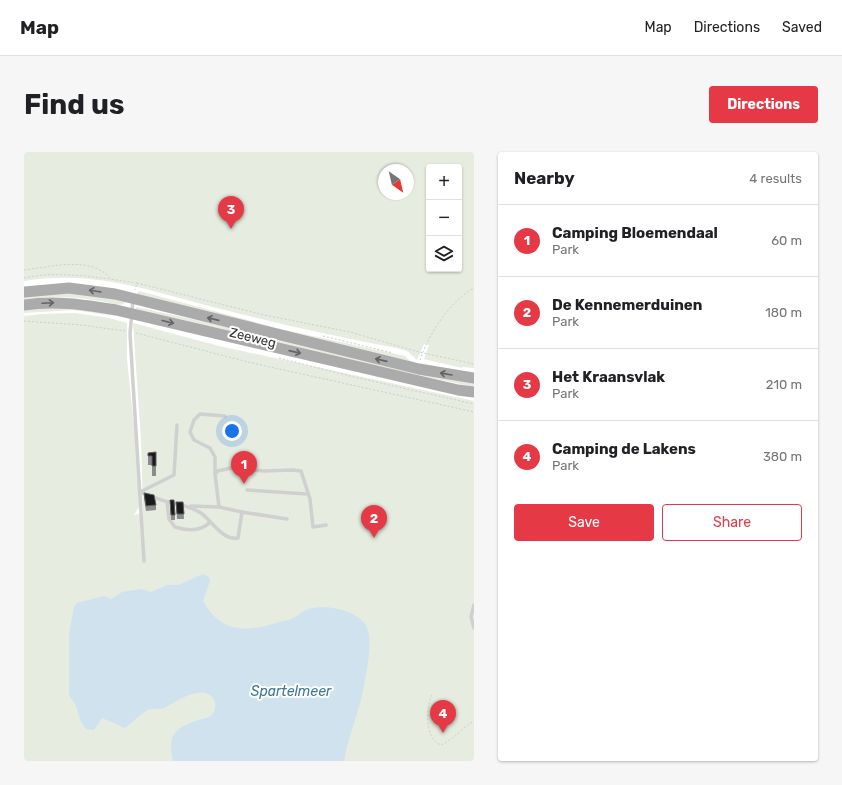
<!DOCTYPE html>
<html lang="en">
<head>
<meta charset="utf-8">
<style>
  :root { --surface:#fff; --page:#f6f6f6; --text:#202124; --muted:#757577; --line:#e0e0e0; --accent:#e63946 }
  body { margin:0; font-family:Rubik,sans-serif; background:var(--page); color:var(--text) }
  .controls { position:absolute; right:12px; top:12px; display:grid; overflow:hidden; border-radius:4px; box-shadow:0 1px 3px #0004 }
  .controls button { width:36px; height:36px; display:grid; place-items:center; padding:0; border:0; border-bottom:1px solid var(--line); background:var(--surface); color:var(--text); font:20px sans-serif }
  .compass { position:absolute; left:354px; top:12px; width:36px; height:36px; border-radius:50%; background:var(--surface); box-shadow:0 1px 3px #0004; rotate:146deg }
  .you { position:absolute; left:208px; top:279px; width:14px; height:14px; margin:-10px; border:3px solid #fff; border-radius:50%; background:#1a73e8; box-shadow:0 0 0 6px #1a73e833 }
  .badge { display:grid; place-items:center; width:26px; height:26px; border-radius:50%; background:var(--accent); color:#fff; font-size:13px; font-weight:700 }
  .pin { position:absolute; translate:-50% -33px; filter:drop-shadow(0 1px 2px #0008) }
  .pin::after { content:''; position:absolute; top:21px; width:14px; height:12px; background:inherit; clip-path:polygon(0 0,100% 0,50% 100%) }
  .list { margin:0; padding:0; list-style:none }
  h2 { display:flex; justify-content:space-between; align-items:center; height:52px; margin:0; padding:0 16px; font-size:17px }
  h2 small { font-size:13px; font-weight:400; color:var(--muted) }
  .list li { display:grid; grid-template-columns:26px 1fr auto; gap:12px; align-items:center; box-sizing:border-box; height:72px; padding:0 16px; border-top:1px solid var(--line) }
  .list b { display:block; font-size:15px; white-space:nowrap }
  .list p { margin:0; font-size:13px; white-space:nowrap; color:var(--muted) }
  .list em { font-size:13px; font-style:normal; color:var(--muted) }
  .actions { display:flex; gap:8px; padding:12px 16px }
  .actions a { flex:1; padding:9px 0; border:1px solid var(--accent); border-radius:4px; text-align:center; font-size:14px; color:var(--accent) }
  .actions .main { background:var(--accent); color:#fff }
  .icon { flex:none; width:22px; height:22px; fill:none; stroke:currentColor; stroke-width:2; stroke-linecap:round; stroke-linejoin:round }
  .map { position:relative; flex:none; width:450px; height:609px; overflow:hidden; border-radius:4px }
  header { display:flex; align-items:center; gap:24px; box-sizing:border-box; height:56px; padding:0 20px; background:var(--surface); border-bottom:1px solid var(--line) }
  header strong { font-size:19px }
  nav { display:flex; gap:22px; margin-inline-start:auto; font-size:14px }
  .intro { display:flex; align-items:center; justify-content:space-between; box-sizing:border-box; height:96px; padding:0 24px }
  h1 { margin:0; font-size:28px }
  .button { padding:10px 18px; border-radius:4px; background:var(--accent); color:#fff; font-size:14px; font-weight:700 }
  main { display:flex; gap:24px; padding:0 24px }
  aside { flex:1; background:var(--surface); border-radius:4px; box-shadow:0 1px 3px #0004 }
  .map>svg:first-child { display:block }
  .green { fill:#e6ecdf; fill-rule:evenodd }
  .water { fill:#cfe2ee }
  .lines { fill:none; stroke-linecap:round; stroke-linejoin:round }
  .path { stroke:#cdcdcd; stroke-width:1; stroke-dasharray:2 2; stroke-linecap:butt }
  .service { stroke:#d0d0d0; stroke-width:3.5 }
  .primary { stroke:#ababab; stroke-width:11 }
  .wall { fill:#8c8c8c }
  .building { fill:#1a1a1a; stroke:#5f5f5f }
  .oneway { stroke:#636363 }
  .labels { text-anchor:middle; stroke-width:4; stroke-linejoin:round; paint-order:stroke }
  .street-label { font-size:13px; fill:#333; stroke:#fff }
  .water-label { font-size:14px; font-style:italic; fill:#3f7597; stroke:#fff }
</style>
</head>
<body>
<header>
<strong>Map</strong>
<nav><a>Map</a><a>Directions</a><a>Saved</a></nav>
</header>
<div class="intro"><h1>Find us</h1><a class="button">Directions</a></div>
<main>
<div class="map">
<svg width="450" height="609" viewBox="0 0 450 609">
  <rect width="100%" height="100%" fill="#fff"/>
  <g class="green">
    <path d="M0 0H450V216L438 215V216L400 207 405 193 400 192 393 208 383 199 372 196C313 185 255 172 197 157 129 140 72 117 0 129ZM405 15H435V117H405ZM360 18H384V42H360Z"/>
    <path d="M41 137 101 149V151L96 153C63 146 33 142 0 148V141Z"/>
    <path d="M115 139 257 177 381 204 387 210 112 143Z"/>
    <path d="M33 152 100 165 50 158 0 161V155Z"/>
    <path d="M112 155 450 228V235L186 178 112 157Z"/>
    <path d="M51 161 85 166 103 171V207L118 350 110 363 119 361 117 288 109 171 195 194 450 249V609H0V164L17 162Z"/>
  </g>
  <path class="water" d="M179 422 185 425 186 429 179 449C196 480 221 481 252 471 257 469 264 469 269 466 274 464 278 460 282 458 299 451 338 458 344 478 348 494 343 517 340 533 336 559 324 583 320 609H149C142 581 154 574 178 567 182 566 187 565 189 561 191 558 192 553 191 550 183 528 151 550 140 556 134 558 128 555 122 559 115 563 108 571 101 576L78 566 70 578 62 577 57 570 52 554 45 543V482L50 455 53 451 80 444 87 447 98 440 117 437 127 440 143 433H154Z"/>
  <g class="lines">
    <g class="path">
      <path d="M0 118C27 115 67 103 87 127"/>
      <path d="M0 126C35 118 77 126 113 131L111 138"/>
      <path d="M113 131 240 163 326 180 395 200 450 212"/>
      <path d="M0 169 57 173 101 179"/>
      <path d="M112 181 228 211 450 260"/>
      <path d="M299 184 369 201"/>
      <path d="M255 206 334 226 450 252"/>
      <path d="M396 208C405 182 425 150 450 136"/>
      <path d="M408 543C402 555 400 587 417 593 429 588 438 576 450 569"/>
    </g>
    <g class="service">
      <path d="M109 147 106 182 120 409"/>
      <path d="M153 273 150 323 116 340C125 343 135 348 145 350 157 353 166 354 177 361 188 369 199 389 214 386L218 360 263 367"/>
      <path d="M191 322V305L186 296 170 288 166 280 170 268 176 262 201 264"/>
      <path d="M223 338 283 342"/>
      <path d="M143 350 145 367 151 375C164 379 177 380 186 370"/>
      <path d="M167 354 195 355 218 360"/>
      <path d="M195 355 191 322 194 319 207 316 240 319 268 318 277 319 286 347 289 375 302 373"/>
      <path d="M450 453 447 465 450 476"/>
    </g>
    <g class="primary">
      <path d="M0 140 45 136 91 142 395 217 450 226"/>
      <path d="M0 153C32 148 61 153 92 158L434 238 450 240"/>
    </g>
  </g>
  <g class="wall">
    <path d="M132 300V324H128V313H124V301Z"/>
    <path d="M120 341 132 353V358L122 359 120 346Z"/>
    <path d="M152 350H159L160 367H153Z"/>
    <path d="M146 353 151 363V368H147Z"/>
  </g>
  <g class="building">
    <path d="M132 300V314H128V304H124V301Z"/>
    <path d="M120 341 130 343 132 353 122 354Z"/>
    <path d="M146 348H150L151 363H147Z"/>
    <path d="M152 350H159L160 362H153Z"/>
  </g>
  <defs><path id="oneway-shaft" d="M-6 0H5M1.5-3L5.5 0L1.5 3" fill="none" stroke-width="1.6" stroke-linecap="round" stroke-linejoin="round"/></defs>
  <g class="oneway">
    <use href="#oneway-shaft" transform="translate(71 139) rotate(-171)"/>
    <use href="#oneway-shaft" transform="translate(24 151) rotate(-3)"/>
    <use href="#oneway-shaft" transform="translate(189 167) rotate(-167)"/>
    <use href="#oneway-shaft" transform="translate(144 170) rotate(14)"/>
    <use href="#oneway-shaft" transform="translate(271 200) rotate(13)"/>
    <use href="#oneway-shaft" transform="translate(357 208) rotate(-167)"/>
    <use href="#oneway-shaft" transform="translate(422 222) rotate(-170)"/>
  </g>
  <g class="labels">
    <g class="street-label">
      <text transform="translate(229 185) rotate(14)" y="5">Zeeweg</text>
    </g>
    <g class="water-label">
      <text x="267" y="544">Spartelmeer</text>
    </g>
  </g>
</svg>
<div class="controls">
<button>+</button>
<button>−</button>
<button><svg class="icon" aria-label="layers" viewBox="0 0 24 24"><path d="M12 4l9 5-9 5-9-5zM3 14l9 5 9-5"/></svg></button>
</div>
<svg class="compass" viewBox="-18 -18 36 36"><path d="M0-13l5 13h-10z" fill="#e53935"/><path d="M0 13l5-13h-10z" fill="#757577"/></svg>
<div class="you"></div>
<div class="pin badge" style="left:220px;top:332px">1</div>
<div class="pin badge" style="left:350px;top:386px">2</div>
<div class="pin badge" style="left:207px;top:77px">3</div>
<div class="pin badge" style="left:419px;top:581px">4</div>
</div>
<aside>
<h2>Nearby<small>4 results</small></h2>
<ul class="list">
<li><span class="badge">1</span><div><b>Camping Bloemendaal</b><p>Park</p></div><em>60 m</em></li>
<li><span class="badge">2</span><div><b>De Kennemerduinen</b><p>Park</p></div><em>180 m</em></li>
<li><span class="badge">3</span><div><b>Het Kraansvlak</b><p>Park</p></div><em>210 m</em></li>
<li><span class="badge">4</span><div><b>Camping de Lakens</b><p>Park</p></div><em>380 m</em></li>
</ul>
<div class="actions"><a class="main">Save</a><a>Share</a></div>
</aside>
</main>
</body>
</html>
